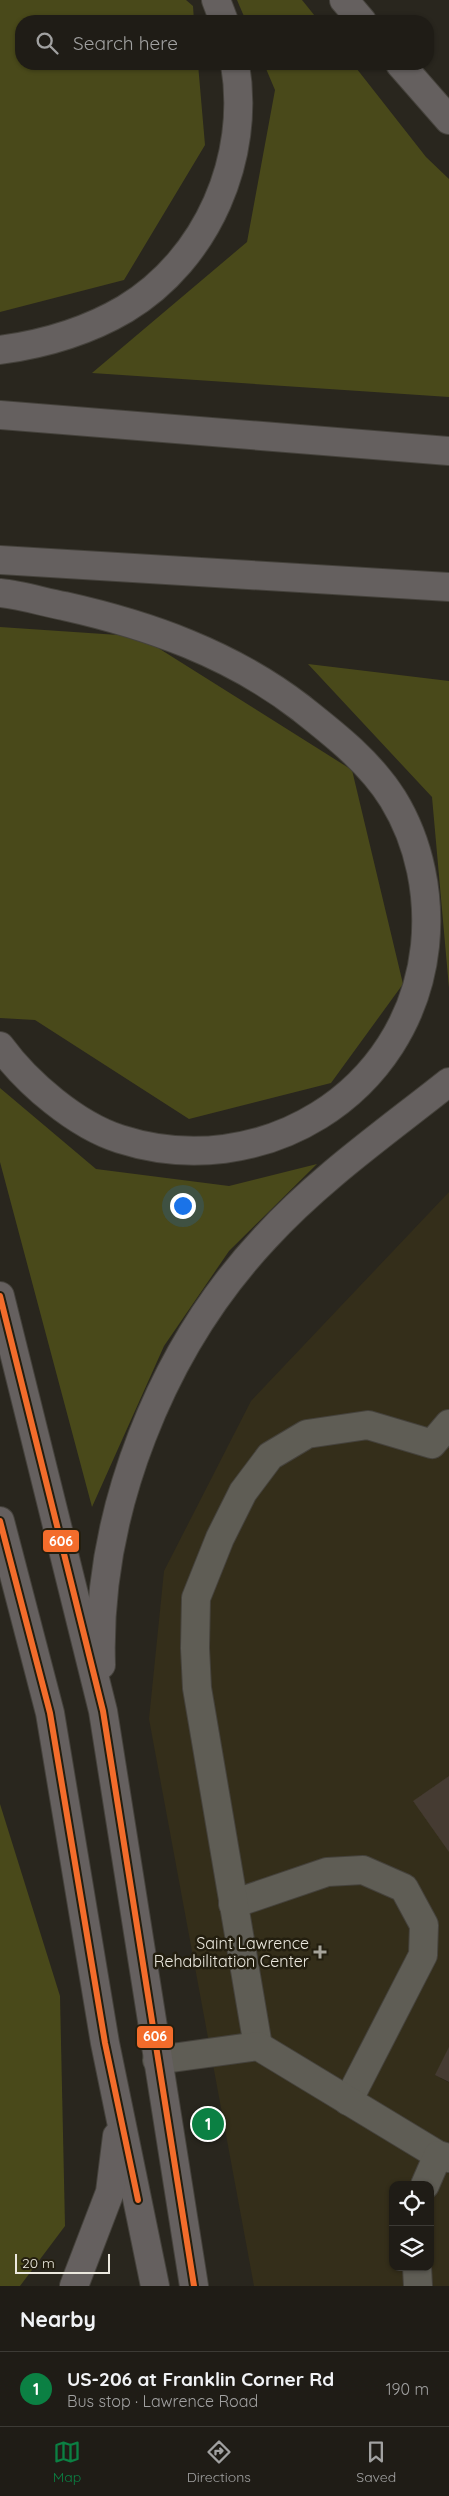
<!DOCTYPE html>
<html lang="en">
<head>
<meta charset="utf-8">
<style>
  :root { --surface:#1f1c16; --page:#27251f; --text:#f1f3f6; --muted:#a1a1a1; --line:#3c3a35; --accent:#0b8043 }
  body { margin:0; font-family:Quicksand,sans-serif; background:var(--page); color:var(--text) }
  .controls { position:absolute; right:15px; bottom:15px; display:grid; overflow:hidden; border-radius:10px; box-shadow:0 1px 4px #0004 }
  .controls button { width:45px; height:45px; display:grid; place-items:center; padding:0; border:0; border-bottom:1px solid var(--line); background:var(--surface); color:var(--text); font:25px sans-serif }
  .scale { position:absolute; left:15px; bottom:12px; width:95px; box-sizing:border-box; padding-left:5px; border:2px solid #ebe8de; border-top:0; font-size:14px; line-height:18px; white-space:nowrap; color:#ebe8de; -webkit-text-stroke:4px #231e0f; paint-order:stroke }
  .you { position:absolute; left:182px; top:1205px; width:18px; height:18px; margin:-12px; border:4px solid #fff; border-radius:50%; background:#1a73e8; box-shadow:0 0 0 8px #1a73e833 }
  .badge { display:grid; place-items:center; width:32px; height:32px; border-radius:50%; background:var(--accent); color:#fff; font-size:16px; font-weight:700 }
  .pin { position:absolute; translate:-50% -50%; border:2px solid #fff; box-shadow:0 1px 5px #0006 }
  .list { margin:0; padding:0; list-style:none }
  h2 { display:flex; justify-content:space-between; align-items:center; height:65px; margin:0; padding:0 20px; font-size:21px }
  h2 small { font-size:16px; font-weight:400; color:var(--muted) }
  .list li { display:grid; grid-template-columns:32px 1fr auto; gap:15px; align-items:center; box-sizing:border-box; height:75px; padding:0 20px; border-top:1px solid var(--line) }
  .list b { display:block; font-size:19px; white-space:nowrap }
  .list p { margin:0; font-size:16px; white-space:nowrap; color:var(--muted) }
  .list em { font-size:16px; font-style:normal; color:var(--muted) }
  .icon { flex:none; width:28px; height:28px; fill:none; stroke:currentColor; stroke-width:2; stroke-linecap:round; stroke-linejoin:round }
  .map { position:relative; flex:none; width:449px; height:2286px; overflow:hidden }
  .search { position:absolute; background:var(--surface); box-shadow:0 1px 4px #0004; left:15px; right:15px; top:15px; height:55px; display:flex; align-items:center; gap:12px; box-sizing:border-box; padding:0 18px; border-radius:20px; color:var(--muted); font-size:19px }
  .sheet { height:140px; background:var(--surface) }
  nav { display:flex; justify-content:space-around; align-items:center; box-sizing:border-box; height:70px; border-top:1px solid var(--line); background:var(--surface); font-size:14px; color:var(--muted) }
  nav a { display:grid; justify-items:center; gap:2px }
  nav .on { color:var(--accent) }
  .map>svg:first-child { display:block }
  .built { fill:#342e1a; fill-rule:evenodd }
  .green { fill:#49491a }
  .building { fill:#443a30; filter:url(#shadow) }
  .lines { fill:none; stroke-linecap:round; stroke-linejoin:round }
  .minor-casing { stroke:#45423c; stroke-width:30 }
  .highway-casing { stroke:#45423c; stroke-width:30 }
  .minor { stroke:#5f5d55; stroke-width:28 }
  .highway { stroke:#65605f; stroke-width:28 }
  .bus-1-casing { stroke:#231e0f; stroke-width:10 }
  .bus-1 { stroke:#f36c2b; stroke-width:6 }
  .poi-dot { fill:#a7a49b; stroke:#231e0f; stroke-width:2 }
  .labels { text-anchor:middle; stroke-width:5; stroke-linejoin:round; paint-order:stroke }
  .poi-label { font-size:16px; fill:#ebe8de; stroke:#231e0f; text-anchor:end }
  .line-badge { stroke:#231e0f; stroke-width:2 }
  .badge-label { font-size:14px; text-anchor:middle; font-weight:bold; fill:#fff }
</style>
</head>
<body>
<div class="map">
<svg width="449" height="2286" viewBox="0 0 449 2286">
  <defs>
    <filter id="shadow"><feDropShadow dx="5.5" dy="3" stdDeviation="0" flood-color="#0009"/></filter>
  </defs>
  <rect width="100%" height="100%" fill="#29261e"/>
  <path class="built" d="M449 1192V2286H254L149 1719 164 1571 251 1401ZM393 2185H430V2267H393Z"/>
  <g class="green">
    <path d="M0 0H186L193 6 194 21H21V64H198L205 145 124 280 0 312Z"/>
    <path d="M237 0H302L319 21H246Z"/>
    <path d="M264 64H353L426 157 449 179V397L92 373 247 242 275 90Z"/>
    <path d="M0 627 148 637 155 646 352 770 403 984 331 1083 189 1119 35 1020 0 1018Z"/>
    <path d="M308 664 449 681V988L432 797Z"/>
    <path d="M0 1088 96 1169 229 1186 317 1164 229 1251 164 1346 92 1507 0 1162Z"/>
    <path d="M0 1804 60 1996 65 2226 20 2286H0Z"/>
  </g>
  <g class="building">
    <path d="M449 1776V1852L413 1801Z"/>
    <path d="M449 2047V2082L435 2075Z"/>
  </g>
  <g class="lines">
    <g class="minor-casing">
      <g id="minor">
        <path d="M233 1904 327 1872 363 1870 404 1888 424 1925 423 1955 348 2101"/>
        <path d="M258 2046 197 1688 195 1648 196 1598 220 1538 243 1492 270 1456 307 1434 368 1425 432 1444 449 1424"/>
        <path d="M157 2060 258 2046 438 2155 449 2158"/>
        <path d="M425 2185 438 2155"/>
        <path d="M417 2267 418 2286"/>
      </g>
    </g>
    <g class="highway-casing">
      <g id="highway">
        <path d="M216 0 224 21"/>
        <path d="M344 0 362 21"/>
        <path d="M400 64 449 120"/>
        <path d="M0 350C44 344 86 332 125 309 208 259 251 157 235 64"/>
        <path d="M0 415 449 451"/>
        <path d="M0 560 449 587"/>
        <path d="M0 593C21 595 43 602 64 606 149 625 231 654 301 708 334 734 370 762 393 799 420 843 430 896 425 946 409 1095 260 1184 120 1139 76 1125 27 1083 0 1046"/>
        <path d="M0 1296 103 1711 194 2286"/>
        <path d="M0 1521 50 1713 105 2043 155 2286"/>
        <path d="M101 1665C96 1513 161 1349 265 1238 319 1179 386 1132 449 1082"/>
        <path d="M74 2286 110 2192 117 2136"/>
      </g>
    </g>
    <use href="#minor" class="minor"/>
    <use href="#highway" class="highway"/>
    <g class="bus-1-casing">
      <g id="bus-1">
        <path d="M0 1296 103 1711 194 2286"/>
        <path d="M0 1521 50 1713 105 2043 138 2200"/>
      </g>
    </g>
    <use href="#bus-1" class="bus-1"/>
  </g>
  <path class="poi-dot" d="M317.5 1944.5h5v5h5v5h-5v5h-5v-5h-5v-5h5z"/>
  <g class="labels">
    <g class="poi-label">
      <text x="309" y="1949">Saint Lawrence<tspan x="309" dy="18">Rehabilitation Center</tspan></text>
    </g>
  </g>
  <g class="line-badge">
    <rect x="42" y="1529" width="38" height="24" rx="5" fill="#f36c2b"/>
    <rect x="136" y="2025" width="38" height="24" rx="5" fill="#f36c2b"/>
  </g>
  <g class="badge-label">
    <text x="61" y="1546">606</text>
    <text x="155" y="2041">606</text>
  </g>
</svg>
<div class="controls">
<button><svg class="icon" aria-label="locate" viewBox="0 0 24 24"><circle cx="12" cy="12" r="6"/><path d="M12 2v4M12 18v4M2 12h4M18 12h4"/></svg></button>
<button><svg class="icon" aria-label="layers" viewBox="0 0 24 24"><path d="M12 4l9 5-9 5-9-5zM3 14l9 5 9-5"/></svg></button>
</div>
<div class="scale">20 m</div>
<div class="you"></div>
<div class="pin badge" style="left:208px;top:2124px">1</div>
<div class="search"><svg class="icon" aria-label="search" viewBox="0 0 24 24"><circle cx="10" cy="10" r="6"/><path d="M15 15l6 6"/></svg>Search here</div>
</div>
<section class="sheet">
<h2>Nearby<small></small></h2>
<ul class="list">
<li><span class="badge">1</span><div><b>US-206 at Franklin Corner Rd</b><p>Bus stop · Lawrence Road</p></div><em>190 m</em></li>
</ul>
</section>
<nav>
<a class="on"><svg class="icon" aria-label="map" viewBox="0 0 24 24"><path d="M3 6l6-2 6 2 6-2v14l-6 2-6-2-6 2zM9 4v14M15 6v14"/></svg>Map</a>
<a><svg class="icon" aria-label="directions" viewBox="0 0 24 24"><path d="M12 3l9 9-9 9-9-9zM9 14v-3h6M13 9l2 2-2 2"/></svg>Directions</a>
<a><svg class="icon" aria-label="saved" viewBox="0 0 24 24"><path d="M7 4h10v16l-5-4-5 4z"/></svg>Saved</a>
</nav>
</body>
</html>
